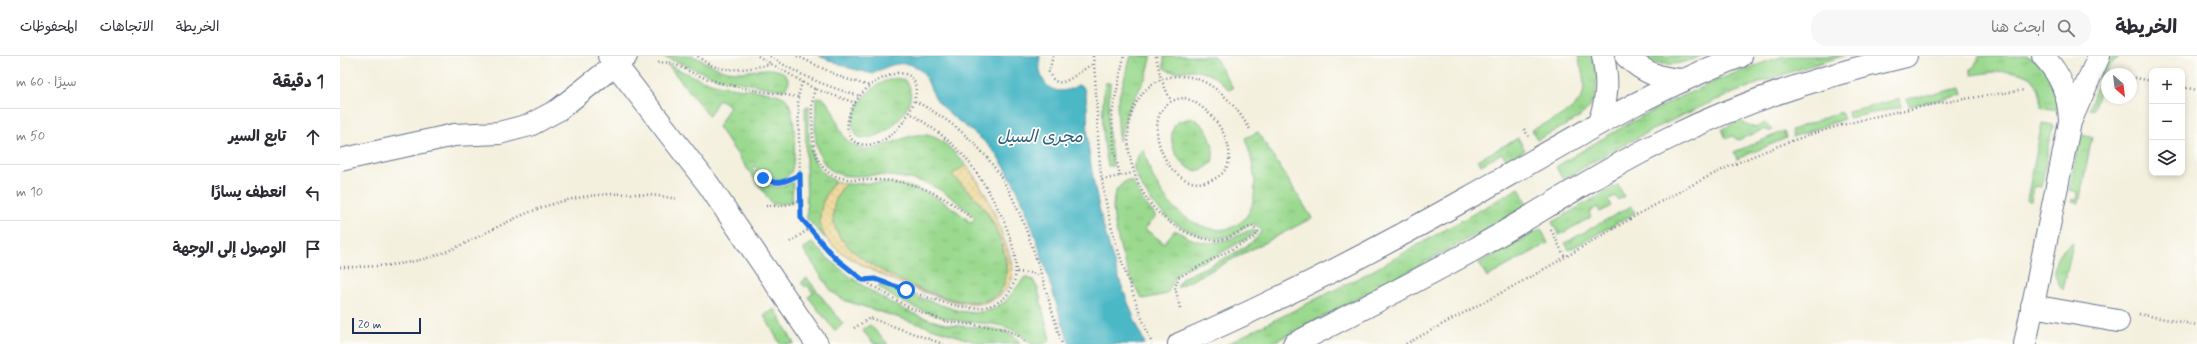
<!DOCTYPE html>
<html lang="ar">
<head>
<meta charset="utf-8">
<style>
  :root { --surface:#fff; --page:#f7f7f7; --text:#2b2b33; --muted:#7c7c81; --line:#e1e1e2 }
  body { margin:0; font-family:Mynerve,"Playpen Sans Arabic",sans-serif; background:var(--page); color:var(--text); direction:rtl }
  .controls { position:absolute; right:12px; top:12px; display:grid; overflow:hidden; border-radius:8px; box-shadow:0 2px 6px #0003 }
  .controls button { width:36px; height:36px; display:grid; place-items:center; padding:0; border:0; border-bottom:1px solid var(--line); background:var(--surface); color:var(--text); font:20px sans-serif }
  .compass { position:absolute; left:1761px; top:12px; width:36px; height:36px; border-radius:50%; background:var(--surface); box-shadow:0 2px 6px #0003; rotate:152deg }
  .scale { position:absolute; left:12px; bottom:10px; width:69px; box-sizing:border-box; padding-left:4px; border:2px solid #1b2f5e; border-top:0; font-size:11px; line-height:14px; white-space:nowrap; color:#1b2f5e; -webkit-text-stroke:3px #fdfcf7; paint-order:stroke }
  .stop { position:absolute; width:12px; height:12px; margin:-9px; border:3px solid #1a73e8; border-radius:50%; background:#fff }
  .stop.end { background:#1a73e8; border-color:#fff; box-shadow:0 1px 4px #0008 }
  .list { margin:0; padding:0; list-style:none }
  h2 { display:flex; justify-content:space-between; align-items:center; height:52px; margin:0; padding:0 16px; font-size:17px }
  h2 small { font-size:13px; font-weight:400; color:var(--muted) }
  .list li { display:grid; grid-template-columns:26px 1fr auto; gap:12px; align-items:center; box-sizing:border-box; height:56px; padding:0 16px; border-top:1px solid var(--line) }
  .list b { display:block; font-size:15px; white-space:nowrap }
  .list em { font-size:13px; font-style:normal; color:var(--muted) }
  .icon { flex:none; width:22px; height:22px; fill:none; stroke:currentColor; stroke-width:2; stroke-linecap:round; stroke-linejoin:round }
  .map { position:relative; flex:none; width:1857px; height:288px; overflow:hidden; direction:ltr }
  header { display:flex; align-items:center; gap:24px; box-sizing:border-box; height:56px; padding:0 20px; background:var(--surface); border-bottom:1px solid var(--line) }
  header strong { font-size:19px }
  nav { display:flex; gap:22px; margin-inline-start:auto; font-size:14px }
  .search { width:280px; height:36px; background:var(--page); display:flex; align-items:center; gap:10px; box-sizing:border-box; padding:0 14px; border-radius:16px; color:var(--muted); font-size:15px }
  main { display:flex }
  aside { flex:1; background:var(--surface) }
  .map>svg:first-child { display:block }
  .grass { fill:url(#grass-tufts); stroke:#5a8476 }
  .sand { fill:url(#sand-dots); stroke:#84847e }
  .water { fill:#4bb8c6; stroke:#337492 }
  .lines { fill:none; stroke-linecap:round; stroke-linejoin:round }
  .minor-casing { stroke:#67738b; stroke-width:24 }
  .path { stroke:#67738b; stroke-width:2.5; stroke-dasharray:1 3; stroke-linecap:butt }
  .minor { stroke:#fff; stroke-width:22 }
  .route { stroke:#1a73e8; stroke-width:5 }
  .labels { text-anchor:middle; stroke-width:3.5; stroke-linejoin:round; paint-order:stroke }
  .water-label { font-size:17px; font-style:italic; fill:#2c5f82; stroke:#fdfcf7 }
</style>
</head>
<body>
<header>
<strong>الخريطة</strong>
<div class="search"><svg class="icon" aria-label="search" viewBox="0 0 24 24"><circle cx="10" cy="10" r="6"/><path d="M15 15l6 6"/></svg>ابحث هنا</div>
<nav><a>الخريطة</a><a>الاتجاهات</a><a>المحفوظات</a></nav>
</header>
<main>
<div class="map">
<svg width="1857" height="288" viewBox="0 0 1857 288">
  <defs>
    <pattern id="grass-tufts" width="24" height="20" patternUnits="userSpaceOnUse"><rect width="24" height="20" fill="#9ad98e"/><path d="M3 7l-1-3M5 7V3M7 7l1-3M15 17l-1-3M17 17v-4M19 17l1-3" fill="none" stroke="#84bb7d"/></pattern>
    <pattern id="sand-dots" width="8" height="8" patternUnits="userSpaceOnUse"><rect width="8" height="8" fill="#eeda9e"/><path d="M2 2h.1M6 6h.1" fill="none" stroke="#ccbb8a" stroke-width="1.8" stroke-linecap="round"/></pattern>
  </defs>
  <rect width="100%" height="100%" fill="#fdfcf7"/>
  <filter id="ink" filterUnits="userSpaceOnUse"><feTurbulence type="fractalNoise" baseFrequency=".025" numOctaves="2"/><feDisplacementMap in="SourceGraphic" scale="8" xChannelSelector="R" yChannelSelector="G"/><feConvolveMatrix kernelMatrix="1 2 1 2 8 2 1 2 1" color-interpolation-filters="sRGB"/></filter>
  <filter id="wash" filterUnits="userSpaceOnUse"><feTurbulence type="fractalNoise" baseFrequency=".012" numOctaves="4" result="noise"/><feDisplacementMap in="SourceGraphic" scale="16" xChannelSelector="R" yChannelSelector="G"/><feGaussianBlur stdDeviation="0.9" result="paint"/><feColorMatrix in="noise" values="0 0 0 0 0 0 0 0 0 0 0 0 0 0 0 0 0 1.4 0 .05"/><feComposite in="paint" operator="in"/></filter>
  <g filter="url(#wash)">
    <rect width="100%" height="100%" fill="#f4f0de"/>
    <g class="grass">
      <path d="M322 0C331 0 345 0 353 0 370 7 377 15 397 16 410 17 424 10 437 14 443 15 448 20 449 26L445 33 442 34 378 22Z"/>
      <path d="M791 0H811V3L806 21 787 56 779 85 777 47Z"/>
      <path d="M824 0H874L893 32 889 34 879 24 867 17 853 14 835 16 827 14 824 12Z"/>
      <path d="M1238 0H1252C1268 56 1240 61 1197 84L1192 74C1209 65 1245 53 1244 30 1244 20 1240 10 1238 0Z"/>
      <path d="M1298 0H1361C1337 10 1321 12 1298 0Z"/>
      <path d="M1444 0H1504C1403 27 1311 70 1223 124L1216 111C1287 66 1363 25 1444 0Z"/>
      <path d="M1639 0H1687L1699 6 1706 12 1718 46 1717 54 1701 51C1702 6 1662 15 1632 19L1630 13 1634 11Z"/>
      <path d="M1773 0H1782L1775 4 1766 16 1753 54 1749 53 1763 12Z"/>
      <path d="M327 8C344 16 361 25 378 29 394 33 434 34 445 42 457 52 456 102 451 117 440 129 423 122 415 110L412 112C421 129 435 137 453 126L452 146 433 149 378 71 390 50 379 43 369 60Z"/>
      <path d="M557 22 566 25C585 47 540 92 517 80L512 68C517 45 532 26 557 22Z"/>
      <path d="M765 27H770L768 69 773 110H768C762 81 761 55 765 27Z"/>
      <path d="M1621 32 1623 39 1569 50 1567 43Z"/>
      <path d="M482 41C499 55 496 80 513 89 541 104 568 68 596 82 607 87 617 100 626 109L613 120C623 130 635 140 644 153 662 177 687 242 637 246 602 249 512 208 497 176 489 158 494 142 505 128 516 129 528 126 539 127 575 127 605 143 631 167L635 162C620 147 603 133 583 126 568 122 553 120 537 119 516 119 493 126 481 102 472 86 476 60 476 42Z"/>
      <path d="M1560 43 1562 51 1509 62 1508 55Z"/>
      <path d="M469 50C469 79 465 110 495 125 481 142 478 161 485 182L467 163 465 51Z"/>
      <path d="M1501 56 1504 63 1453 81 1451 74Z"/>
      <path d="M851 62C869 68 876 90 872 107L861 115C839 116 823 83 837 66Z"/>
      <path d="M1400 65 1415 72 1425 67 1432 74 1429 76 1425 73 1398 84 1392 80 1386 83 1382 73Z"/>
      <path d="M1702 67 1713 69 1701 131 1694 130 1691 145 1687 144Z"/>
      <path d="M1444 75 1446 82 1397 103 1394 96Z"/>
      <path d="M918 76 972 162 837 232 842 222C856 215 920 190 921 174L916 169 912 168C903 172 894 179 884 181 875 184 866 181 857 178 825 166 805 143 793 111L799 98 804 93C825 196 950 208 905 82Z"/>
      <path d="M1740 79 1752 81 1739 147 1732 145 1733 143 1737 144 1738 136 1729 134Z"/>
      <path d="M1178 82 1185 94 1166 104 1162 97 1141 109 1138 104Z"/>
      <path d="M786 125H792L804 146 816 160 805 173 824 187 835 174C868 195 881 186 913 173L916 177 874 201 841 214 835 221 827 238 803 243C788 226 769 164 774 142 775 134 780 129 786 125Z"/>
      <path d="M1278 129 1284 140 1278 144 1275 140 1268 144 1271 150 1260 156 1257 151 1249 156 1251 161 1219 179 1212 166Z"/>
      <path d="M1179 132 1188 150 1040 231 930 288H887L1032 215Z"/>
      <path d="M1291 150 1295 157 1229 194 1225 187Z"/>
      <path d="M1201 173 1208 187 1147 221 1139 207Z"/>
      <path d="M472 187C509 224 557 258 610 269 628 272 673 268 680 288H642L506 245 492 236 463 193Z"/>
      <path d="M1733 187 1723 234C1709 217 1713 197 1733 187Z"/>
      <path d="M685 221 693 224 698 233 710 284 705 288H691C666 262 645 270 614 264 591 259 554 245 538 230L540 228 619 255 635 257 651 254 665 246Z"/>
      <path d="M467 222 503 268 495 275 468 241 473 237 467 229 465 231 461 227Z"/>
      <path d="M435 253 454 288H440L424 259Z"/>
      <path d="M530 269 548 288H534L522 274Z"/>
    </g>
    <path class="sand" d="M626 109C644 131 655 156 664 184 668 194 674 211 672 222 669 237 652 246 638 248 609 252 500 206 485 181 474 162 483 140 495 125L505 128C494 142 489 158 497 176 512 208 602 249 637 246 687 242 662 177 644 152 635 140 623 130 612 119Z"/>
    <path class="water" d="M479 0H700C696 26 713 45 738 29L743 31C749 38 747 76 748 88 757 160 776 222 805 288H730C707 229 693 146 655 97 639 77 617 67 601 49 593 41 591 32 586 22 574 0 550 7 533 18L509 12Z"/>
  </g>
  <g filter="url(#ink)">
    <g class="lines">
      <g class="minor-casing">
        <g id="minor">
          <path d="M269 0 368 128 477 288"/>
          <path d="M1286 0C1303 16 1319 23 1343 24"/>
          <path d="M1703 0C1721 19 1729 39 1730 65"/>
          <path d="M1259 66C1268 43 1268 24 1263 0"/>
          <path d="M0 104 114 79 159 77 190 69 218 54 286 0"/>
          <path d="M1692 250 1778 265"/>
          <path d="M839 288C938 245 1034 195 1128 142 1218 92 1305 36 1401 0"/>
          <path d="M954 288C1014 257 1075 226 1135 193 1200 156 1263 114 1331 81 1406 44 1485 19 1566 0"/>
          <path d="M1685 288 1730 66 1759 0"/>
        </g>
      </g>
      <g class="path">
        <path d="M358 0C378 20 407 13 431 8"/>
        <path d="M418 0 475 33 516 47"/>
        <path d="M430 0C458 19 487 31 520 40"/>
        <path d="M457 0 503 22 530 30"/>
        <path d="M713 0 709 16C718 41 739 13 754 8"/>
        <path d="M753 0C758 41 756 83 762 125 771 182 791 234 812 288"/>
        <path d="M816 0 821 23 831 45"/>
        <path d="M318 7C333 4 343 13 355 18 387 32 424 35 458 41"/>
        <path d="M557 17C604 16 553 108 513 85 497 66 519 35 537 25 543 22 550 19 557 17Z"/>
        <path d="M1791 21 1812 25"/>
        <path d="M462 26 458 41 461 162 481 188 523 224 566 250 604 265 666 273 678 280 686 288"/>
        <path d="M1842 31 1857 34"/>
        <path d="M475 33C470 49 472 65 473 81 477 141 526 117 565 127 591 133 611 145 631 162"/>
        <path d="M845 42C878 52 915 114 865 126 823 136 792 45 845 42Z"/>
        <path d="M575 45C605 61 631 80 652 108 686 152 705 234 722 288"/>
        <path d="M1184 73 1189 81"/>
        <path d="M415 113C427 132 442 128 459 118"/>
        <path d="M780 120 774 93 772 58 784 0"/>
        <path d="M762 124 793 117"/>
        <path d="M426 150H441L460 145"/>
        <path d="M1211 174 1225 201"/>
        <path d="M450 186 469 173"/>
        <path d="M0 211C31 211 63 210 94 200 122 191 147 175 174 163 226 138 280 132 337 143"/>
        <path d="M677 216 700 218"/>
        <path d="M523 224 535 223C560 230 615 255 639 252 718 241 649 128 622 98 607 82 589 69 570 57"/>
        <path d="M840 252 835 231 839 221 915 181 918 176 913 170C899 174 889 185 874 184 856 183 835 172 822 160 788 131 772 60 811 29 819 23 828 21 837 20 871 19 895 48 911 75"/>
        <path d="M1799 258 1857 269"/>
        <path d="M514 272 530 262 603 288"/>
        <path d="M1066 288C1119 259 1174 231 1227 200 1292 162 1357 122 1428 94 1510 61 1598 46 1685 34"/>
      </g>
      <use href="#minor" class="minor"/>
    </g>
  </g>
  <g class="lines" filter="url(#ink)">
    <path class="route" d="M423 122C437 130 446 126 460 118L461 162 494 201 523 224 535 223 566 234"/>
  </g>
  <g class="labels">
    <g class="water-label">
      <text x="700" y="86">مجرى السيل</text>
    </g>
  </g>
</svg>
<div class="controls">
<button>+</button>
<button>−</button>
<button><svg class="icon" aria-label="layers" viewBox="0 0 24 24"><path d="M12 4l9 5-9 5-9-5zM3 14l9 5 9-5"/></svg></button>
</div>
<svg class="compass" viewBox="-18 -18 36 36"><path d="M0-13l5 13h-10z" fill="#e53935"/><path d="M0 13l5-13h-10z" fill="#7c7c81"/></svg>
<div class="scale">20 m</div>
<div class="stop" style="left:566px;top:234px"></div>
<div class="stop end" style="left:423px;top:122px"></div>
</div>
<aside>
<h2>1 دقيقة<small>سيرًا · 60 m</small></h2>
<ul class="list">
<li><svg class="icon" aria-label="ahead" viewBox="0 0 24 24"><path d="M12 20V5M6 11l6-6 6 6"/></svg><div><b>تابع السير</b></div><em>50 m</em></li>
<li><svg class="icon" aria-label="left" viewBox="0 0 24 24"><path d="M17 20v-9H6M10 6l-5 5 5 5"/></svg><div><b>انعطف يسارًا</b></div><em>10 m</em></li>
<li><svg class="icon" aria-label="arrive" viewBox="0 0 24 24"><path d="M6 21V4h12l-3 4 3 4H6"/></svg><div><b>الوصول إلى الوجهة</b></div></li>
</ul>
</aside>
</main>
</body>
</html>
